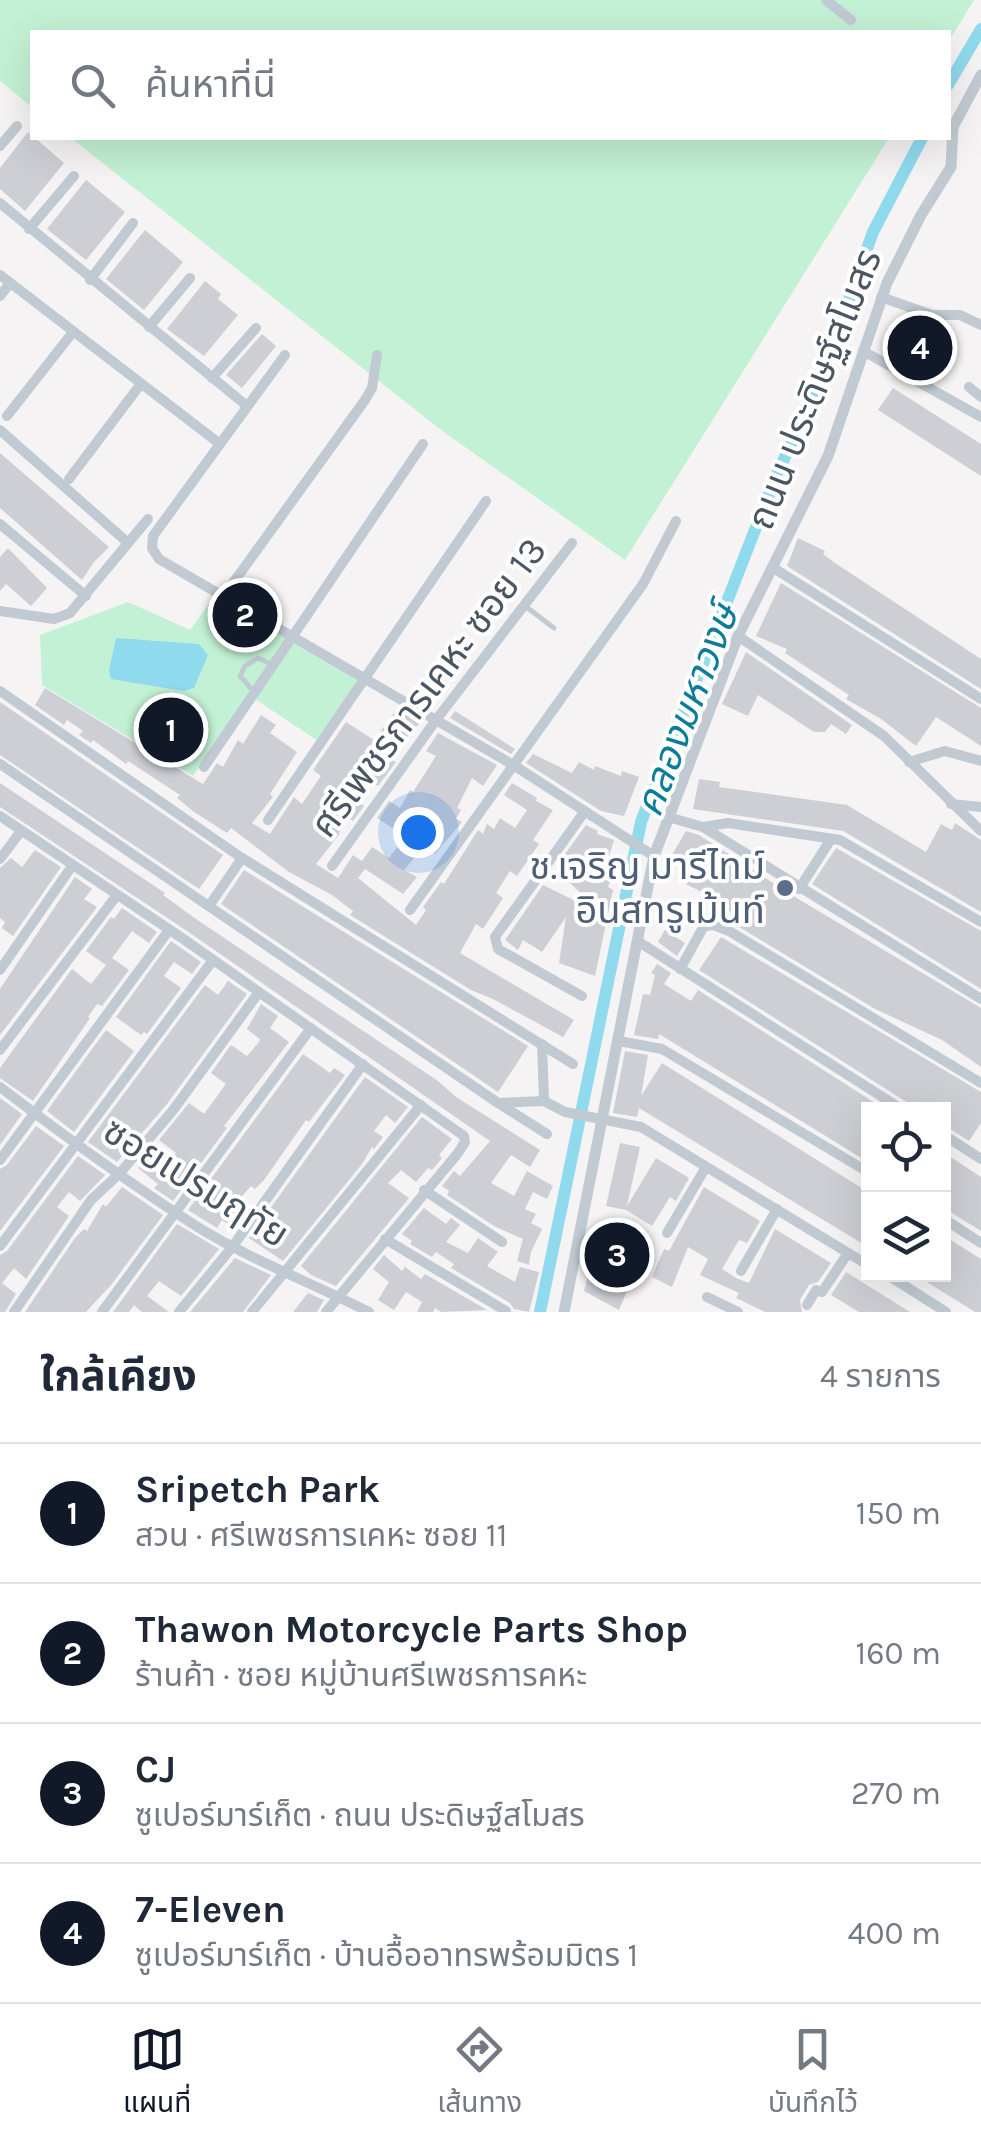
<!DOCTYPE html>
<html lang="th">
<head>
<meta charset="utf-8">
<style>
  :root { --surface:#fff; --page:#f2f2f3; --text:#1f2937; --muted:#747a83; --line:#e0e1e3; --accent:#111827 }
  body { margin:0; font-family:Karla,"Noto Sans Thai",sans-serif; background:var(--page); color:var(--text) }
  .controls { position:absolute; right:30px; bottom:30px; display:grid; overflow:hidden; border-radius:0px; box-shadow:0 10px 40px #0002 }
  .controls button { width:90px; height:90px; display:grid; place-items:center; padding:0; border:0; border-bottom:2px solid var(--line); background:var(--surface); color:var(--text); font:50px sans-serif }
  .you { position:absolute; left:418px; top:832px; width:35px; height:35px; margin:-25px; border:8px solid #fff; border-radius:50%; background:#1a73e8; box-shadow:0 0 0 15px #1a73e833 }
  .badge { display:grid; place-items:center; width:65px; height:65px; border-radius:50%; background:var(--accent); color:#fff; font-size:32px; font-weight:700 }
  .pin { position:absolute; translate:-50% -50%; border:5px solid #fff; box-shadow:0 2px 10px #0006 }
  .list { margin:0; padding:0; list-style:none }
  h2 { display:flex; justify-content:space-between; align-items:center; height:130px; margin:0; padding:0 40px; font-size:42px }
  h2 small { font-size:32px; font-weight:400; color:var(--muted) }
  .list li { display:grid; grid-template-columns:65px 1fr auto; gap:30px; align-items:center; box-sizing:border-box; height:140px; padding:0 40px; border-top:2px solid var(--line) }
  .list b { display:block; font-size:38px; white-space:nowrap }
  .list p { margin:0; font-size:32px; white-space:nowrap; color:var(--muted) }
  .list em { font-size:32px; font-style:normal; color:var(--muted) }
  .icon { flex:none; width:55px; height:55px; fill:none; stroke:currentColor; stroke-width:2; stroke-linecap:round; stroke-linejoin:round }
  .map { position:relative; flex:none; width:981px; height:1312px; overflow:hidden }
  .search { position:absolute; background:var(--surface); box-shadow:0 10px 40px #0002; left:30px; right:30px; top:30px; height:110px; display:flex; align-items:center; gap:25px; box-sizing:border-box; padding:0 35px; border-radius:0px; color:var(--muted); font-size:38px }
  .sheet { height:690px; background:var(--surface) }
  nav { display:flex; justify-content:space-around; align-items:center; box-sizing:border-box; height:140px; border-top:2px solid var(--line); background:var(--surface); font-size:28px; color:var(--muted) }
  nav a { display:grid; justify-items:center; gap:5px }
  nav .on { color:var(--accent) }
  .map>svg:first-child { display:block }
  .green { fill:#c3f1d5 }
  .water { fill:#90daee }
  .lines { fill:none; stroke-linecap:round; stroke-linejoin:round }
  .canal { stroke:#90daee; stroke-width:12 }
  .building { fill:#cdcfd5 }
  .service { stroke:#c1cad2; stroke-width:5 }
  .minor { stroke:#c1cad2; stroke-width:10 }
  .tertiary { stroke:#c1cad2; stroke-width:11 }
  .service-dot { fill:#5c6f8a; stroke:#fff; stroke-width:4 }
  .labels { text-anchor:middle; stroke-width:8; stroke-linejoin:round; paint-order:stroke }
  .street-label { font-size:38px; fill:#4a5661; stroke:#fff }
  .service-label { font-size:38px; fill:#4e5e75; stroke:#fff; text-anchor:end }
  .water-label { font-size:40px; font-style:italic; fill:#0c7c9b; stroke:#fff }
</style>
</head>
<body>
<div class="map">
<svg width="981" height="1312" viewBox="0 0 981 1312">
  <rect width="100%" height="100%" fill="#f5f3f3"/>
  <g class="green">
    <path d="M0 0H974L949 41 948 32H32V107L0 81Z"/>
    <path d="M71 138H889L625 560 441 430Z"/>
    <path d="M216 594 362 678 318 741 249 695 193 776 42 685 40 635 128 602 190 630Z"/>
  </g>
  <path class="water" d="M116 638 199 644 208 655 194 688 184 691 111 679 109 670Z"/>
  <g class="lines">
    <g class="canal">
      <path d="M948 85 981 29"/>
      <path d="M540 1312 641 822 776 476 816 392 873 232 922 138"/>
    </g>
  </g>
  <g class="building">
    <path d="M28 132 64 163 25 211 0 189V168Z"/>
    <path d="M86 180 125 212 86 260 47 229Z"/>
    <path d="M145 230 183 262 144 310 106 279Z"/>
    <path d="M205 281 221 294 218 299 238 315 204 356 167 329Z"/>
    <path d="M914 324 944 344 926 371 896 351Z"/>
    <path d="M262 334 276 346 242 388 226 375Z"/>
    <path d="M893 388 981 444V476L878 410Z"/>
    <path d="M0 453 109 547 94 562 82 580 0 508Z"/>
    <path d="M798 538 825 551 823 554 835 563 981 659V689L787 566Z"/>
    <path d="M8 548 47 588 31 606 6 584 0 591V557Z"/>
    <path d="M781 583 981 708V746L936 717 916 746 881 719 846 699 849 695 785 653 787 649 756 636Z"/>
    <path d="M746 652 852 725 846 734 831 724 825 732H814L758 695 748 716 722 704Z"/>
    <path d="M45 688 203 784 217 763 223 767 238 740 243 744 261 715 276 725 270 733 297 752 270 794 273 797 252 823 270 834 294 797 302 804 321 776 313 770 346 722 374 740 398 708 421 723 413 729 392 759 396 762 378 786 368 780 355 799 364 806 353 821 347 817 338 836 316 864 338 878 353 855 362 861 372 847 389 858 405 836 377 818 389 801 400 808 410 790 413 792 436 756 426 751 438 733 497 765 483 786 472 778 457 808 461 810 456 819 462 822 435 854 423 847 404 870 417 877 403 894 365 869 358 878 416 925 426 910 423 907 441 882 444 884 478 830 483 834 487 824 494 829 500 818 515 828 527 810 504 795 512 783 537 798 536 801 553 810 533 840 539 844 517 876 510 871 496 893 503 898 483 929 476 924 460 953 574 1020 563 1037 493 999 471 990 350 915 353 911 332 895 289 872 231 828 227 833 194 812 177 798 180 795 128 761 126 764 93 740 91 743 79 735 83 731 67 720 64 725 35 705Z"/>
    <path d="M0 702 223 855 199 889 0 755Z"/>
    <path d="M455 711 515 749 511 754 450 718Z"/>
    <path d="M533 754 572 773 579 762 594 770 595 766 621 776 622 771 639 777 624 816 601 811 526 763Z"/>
    <path d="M699 779 720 782 719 787 847 805 926 852 941 824 952 830 955 823 981 840V912L843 831 693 809Z"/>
    <path d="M0 783 165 893 163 895 196 919 438 1081 456 1097 540 1150 530 1167 511 1155 491 1183 514 1196 527 1171 553 1186 547 1199 533 1192 525 1209 536 1214 531 1223 542 1229 531 1252 529 1265 517 1261 523 1239 494 1226 447 1195 449 1191 442 1186 454 1171 460 1176 490 1141 187 931 0 807Z"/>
    <path d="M586 825 598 831 597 834 614 840 609 856 618 859 608 887 613 890 595 976 559 963 566 917 542 952 523 940 518 950 505 940 543 885 602 914 564 877 570 866 560 861Z"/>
    <path d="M686 831 699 835 795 897 981 1008V1067L942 1040 875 1009 731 922 735 914 725 908 727 905 686 884 697 866 673 853Z"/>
    <path d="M836 848 981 931V989L812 884Z"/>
    <path d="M35 850 61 867 13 936 2 928 5 922 0 918V868L11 858 22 867Z"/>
    <path d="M244 870 528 1046 498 1092 221 904Z"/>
    <path d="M75 877 92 889 84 899 97 907 0 1035V989Z"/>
    <path d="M122 908 157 932 149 943 132 931 112 958 129 970 102 1006 97 1004 88 1017 90 1018 33 1101 0 1078V1068L72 969 91 984 106 965 86 951 111 917 114 919Z"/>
    <path d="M665 930 685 943 677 956 658 942Z"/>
    <path d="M721 937 981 1092V1123L969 1141 944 1125V1110H912L908 1103 699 970Z"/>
    <path d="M171 941 201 962 192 974 174 962 164 976 181 988 147 1034 144 1032 141 1035 116 1017Z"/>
    <path d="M657 964 671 973 664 984 691 1001 698 990 886 1110H868V1162L659 1034 658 1039 634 1035 643 994 650 995 655 975 651 973Z"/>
    <path d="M228 981 247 994 167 1104 117 1162 88 1142 205 985 218 995Z"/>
    <path d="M261 1004 278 1016 270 1028 289 1042 224 1126 227 1128 173 1201 154 1188 158 1184 138 1168 148 1157 164 1169 176 1153 159 1140 189 1103 204 1114 226 1084 211 1073 231 1045 247 1056 259 1042 260 1039 247 1029Z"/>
    <path d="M106 1030 134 1051 74 1132 47 1111Z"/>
    <path d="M625 1051 648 1055 641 1096 662 1063 868 1192V1247L639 1108 637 1117 613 1113Z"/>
    <path d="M303 1054 330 1073 334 1068 345 1075 309 1122 306 1120 264 1180 255 1189 251 1186 237 1202 248 1210 235 1228 222 1220 217 1228 188 1210Z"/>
    <path d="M365 1077 408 1107 395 1123 386 1115 374 1131 383 1137 374 1149 372 1147 362 1164 283 1261 249 1238Z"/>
    <path d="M0 1098 22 1114 0 1145Z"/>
    <path d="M422 1117 452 1139 439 1155 442 1158 432 1170 428 1168 416 1182 401 1170 388 1183 409 1198 336 1286 311 1275 301 1266Z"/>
    <path d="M36 1126 64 1146 0 1231V1169L7 1165Z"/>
    <path d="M620 1143 640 1147 627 1206 656 1158 689 1178 676 1201 670 1197 652 1226 626 1210 606 1206Z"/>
    <path d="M78 1156 105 1175 80 1201 69 1192 57 1207 69 1216 26 1279 14 1268 2 1283 16 1294 5 1312H0V1255L7 1251Z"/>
    <path d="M949 1156 981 1177V1231L944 1208V1188L949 1178 944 1175V1166Z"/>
    <path d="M122 1187 163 1215 111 1285 86 1312H25L75 1238 84 1229 87 1231 103 1204 106 1207Z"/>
    <path d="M704 1187 760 1221 747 1243 739 1240 722 1269 736 1278 749 1283 775 1229 831 1263 818 1282 809 1285 800 1300 802 1312H765L736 1298 739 1293 700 1275 708 1259 688 1247 672 1287 652 1277 664 1249 669 1251Z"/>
    <path d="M424 1208 446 1224 451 1218 460 1225 446 1242 468 1253 478 1238 498 1252 487 1266 515 1282 520 1267 539 1272 529 1312 514 1309 510 1303 451 1268 454 1264 436 1252 432 1257 410 1244 412 1241 402 1234Z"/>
    <path d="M177 1224 219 1249 181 1296 159 1281 147 1296 169 1312H142L134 1305 129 1312H113Z"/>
    <path d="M605 1235 640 1252 624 1284 629 1286 619 1310 584 1291 593 1258Z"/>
    <path d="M944 1236 981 1259V1312H975L914 1274H944Z"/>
    <path d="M384 1255 402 1271 405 1267 421 1279 425 1274 487 1310 441 1312 435 1308 433 1312H417L422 1302 406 1292 394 1310 378 1300 389 1282 373 1269Z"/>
    <path d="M235 1258 271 1275 243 1312H190Z"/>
    <path d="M846 1272 910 1312H859L831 1295Z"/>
    <path d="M308 1293 324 1300 317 1312H293Z"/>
  </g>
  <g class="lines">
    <g class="service">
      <path d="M525 606 554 628"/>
      <path d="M255 693 240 676 245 666 258 658 271 664"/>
    </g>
    <g class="minor">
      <path d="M826 0 851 20"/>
      <path d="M0 146 17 126"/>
      <path d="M0 203 247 406"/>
      <path d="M29 229 74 176"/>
      <path d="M0 275 220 444 153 536 152 548 159 559 515 766 654 856"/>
      <path d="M90 280 133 223"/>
      <path d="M0 296 10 283"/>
      <path d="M881 297 932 315H960L981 325"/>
      <path d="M149 327 190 278"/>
      <path d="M863 351 981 417"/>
      <path d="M212 378 256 328"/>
      <path d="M969 387 981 397"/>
      <path d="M7 416 73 332"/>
      <path d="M0 430 127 542"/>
      <path d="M220 444 285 355"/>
      <path d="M69 479 140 385"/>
      <path d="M0 524 86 596"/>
      <path d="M772 567 981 699"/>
      <path d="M223 597 365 400 372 388 377 355"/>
      <path d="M0 611 54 619 70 613 148 519"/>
      <path d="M738 636 884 736 981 831"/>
      <path d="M0 691 242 858 573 1064"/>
      <path d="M909 762 945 751 981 761"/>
      <path d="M0 764 498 1103 544 1101 565 1112 641 1127 868 1265"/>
      <path d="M204 767 423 444"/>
      <path d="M951 804 981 807"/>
      <path d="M0 816 182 938 464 1136 465 1142 458 1153 326 1312"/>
      <path d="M668 817 703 827 981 999"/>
      <path d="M268 820 486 501"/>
      <path d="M703 827 728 823 840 840 981 922"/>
      <path d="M0 859 21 831"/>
      <path d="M332 866 436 720 572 543"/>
      <path d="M799 889 831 839"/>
      <path d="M209 906 242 858"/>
      <path d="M410 910 643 584 676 521"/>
      <path d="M639 942 903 1110"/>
      <path d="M680 969 704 926 714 925 729 931 981 1083"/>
      <path d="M0 970 72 866"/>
      <path d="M582 996 498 949 495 937 585 811"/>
      <path d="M619 1041 662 1049 868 1172"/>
      <path d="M542 1044 544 1101"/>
      <path d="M0 1050 117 895"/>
      <path d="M0 1087C63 1135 129 1183 196 1226 251 1260 312 1283 369 1312"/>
      <path d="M498 1103 547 1134"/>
      <path d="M944 1135 981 1159"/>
      <path d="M0 1160 169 930"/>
      <path d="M424 1190 502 1242"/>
      <path d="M944 1219 981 1243"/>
      <path d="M667 1233 706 1167"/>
      <path d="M385 1239 506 1311"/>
      <path d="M0 1246 213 960"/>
      <path d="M741 1271 777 1209"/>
      <path d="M886 1274 946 1312"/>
      <path d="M707 1297 738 1312"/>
      <path d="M807 1305 816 1290 822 1292 848 1253"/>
      <path d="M14 1312 91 1200 120 1173 174 1109 259 992"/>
      <path d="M102 1312 311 1028"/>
      <path d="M179 1312 233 1246 363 1064"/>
      <path d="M252 1312 421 1105"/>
    </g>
    <path class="tertiary" d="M564 1312 654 856 738 636 828 456 887 283 921 215 951 167 953 127 981 75"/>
  </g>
  <circle class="service-dot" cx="785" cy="888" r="10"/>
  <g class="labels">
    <g class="street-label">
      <text transform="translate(814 389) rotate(-68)" y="13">ถนน ประดิษฐ์สโมสร</text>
      <text transform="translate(428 687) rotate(-53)" y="13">ศรีเพชรการเคหะ ซอย 13</text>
      <text transform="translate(196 1182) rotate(32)" y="13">ซอยเปรมฤทัย</text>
    </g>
    <g class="service-label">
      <text x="765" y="879">ช.เจริญ มารีไทม์<tspan x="765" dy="44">อินสทรูเม้นท์</tspan></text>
    </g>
    <g class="water-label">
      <text transform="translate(686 710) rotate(-69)" y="14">คลองมหาวงษ์</text>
    </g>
  </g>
</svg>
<div class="controls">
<button><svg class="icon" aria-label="locate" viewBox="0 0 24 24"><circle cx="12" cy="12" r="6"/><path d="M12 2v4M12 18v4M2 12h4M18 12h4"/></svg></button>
<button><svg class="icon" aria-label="layers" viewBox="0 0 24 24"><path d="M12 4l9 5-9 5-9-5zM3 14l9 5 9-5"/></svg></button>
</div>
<div class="you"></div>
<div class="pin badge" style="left:171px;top:730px">1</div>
<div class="pin badge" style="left:245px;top:615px">2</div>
<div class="pin badge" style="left:617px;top:1255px">3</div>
<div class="pin badge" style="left:920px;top:348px">4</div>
<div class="search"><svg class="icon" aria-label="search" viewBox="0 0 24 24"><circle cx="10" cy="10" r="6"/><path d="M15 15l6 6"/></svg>ค้นหาที่นี่</div>
</div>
<section class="sheet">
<h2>ใกล้เคียง<small>4 รายการ</small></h2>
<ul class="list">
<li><span class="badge">1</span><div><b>Sripetch Park</b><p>สวน · ศรีเพชรการเคหะ ซอย 11</p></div><em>150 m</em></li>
<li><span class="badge">2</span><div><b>Thawon Motorcycle Parts Shop</b><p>ร้านค้า · ซอย หมู่บ้านศรีเพชรการคหะ</p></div><em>160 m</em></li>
<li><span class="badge">3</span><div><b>CJ</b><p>ซูเปอร์มาร์เก็ต · ถนน ประดิษฐ์สโมสร</p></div><em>270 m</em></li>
<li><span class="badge">4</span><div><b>7-Eleven</b><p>ซูเปอร์มาร์เก็ต · บ้านอื้ออาทรพร้อมมิตร 1</p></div><em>400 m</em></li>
</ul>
</section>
<nav>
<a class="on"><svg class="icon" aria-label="map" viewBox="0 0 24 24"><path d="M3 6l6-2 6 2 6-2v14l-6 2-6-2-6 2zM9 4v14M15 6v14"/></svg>แผนที่</a>
<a><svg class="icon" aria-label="directions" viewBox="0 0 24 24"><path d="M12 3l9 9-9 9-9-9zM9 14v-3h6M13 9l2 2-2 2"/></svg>เส้นทาง</a>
<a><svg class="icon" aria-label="saved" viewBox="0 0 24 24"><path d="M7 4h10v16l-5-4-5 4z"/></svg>บันทึกไว้</a>
</nav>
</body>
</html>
